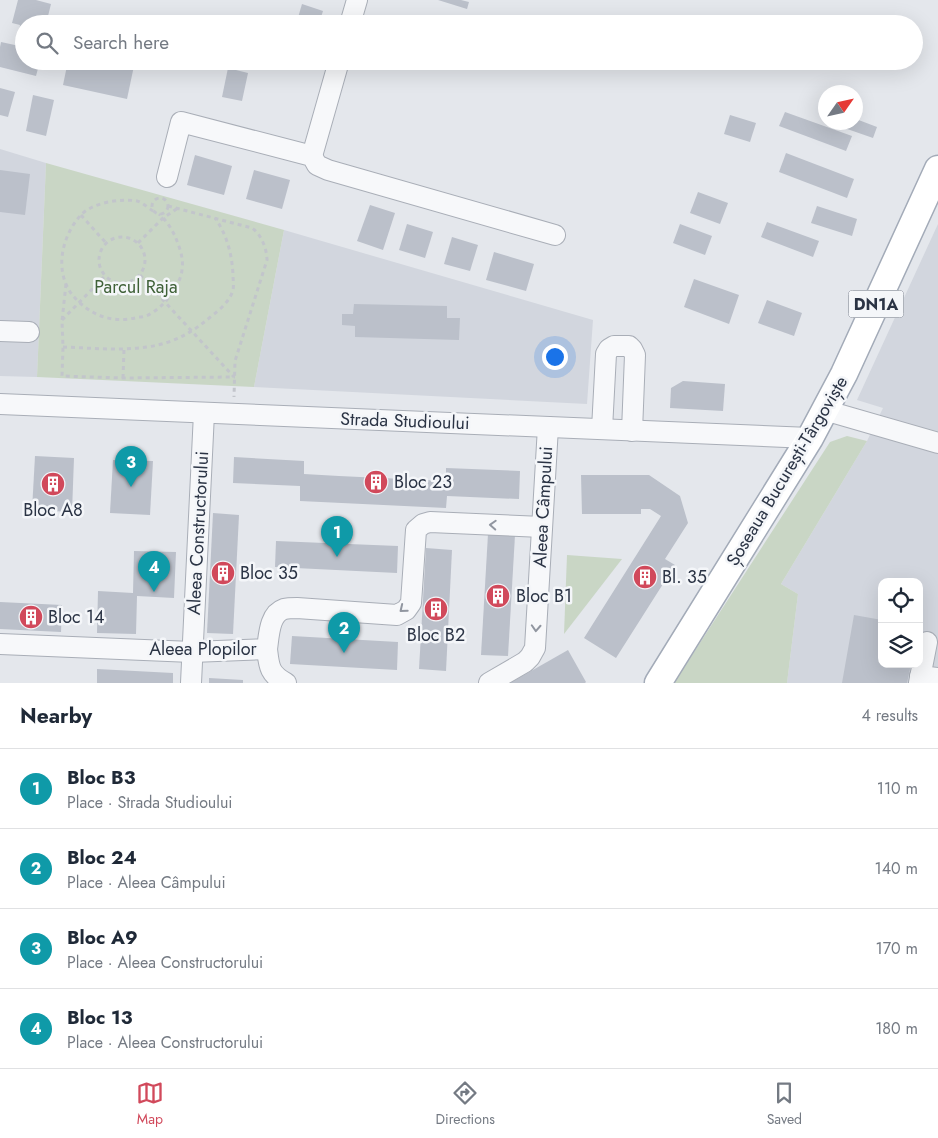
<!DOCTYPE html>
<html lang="en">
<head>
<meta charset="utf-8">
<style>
  :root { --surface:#fff; --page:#f6f6f7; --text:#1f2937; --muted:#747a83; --line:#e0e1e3; --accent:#d1495b }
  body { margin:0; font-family:Jost,sans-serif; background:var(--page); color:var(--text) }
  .controls { position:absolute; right:15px; bottom:15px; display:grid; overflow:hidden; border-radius:10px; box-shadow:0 5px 20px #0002 }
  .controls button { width:45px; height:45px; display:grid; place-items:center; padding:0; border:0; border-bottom:1px solid var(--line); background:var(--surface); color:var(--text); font:25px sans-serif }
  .compass { position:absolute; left:818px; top:85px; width:45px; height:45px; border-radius:50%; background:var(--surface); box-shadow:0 5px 20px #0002; rotate:56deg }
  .you { position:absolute; left:554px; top:356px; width:18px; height:18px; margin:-12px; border:4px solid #fff; border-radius:50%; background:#1a73e8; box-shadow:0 0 0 8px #1a73e833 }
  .badge { display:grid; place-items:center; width:32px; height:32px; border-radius:50%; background:var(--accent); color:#fff; font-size:16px; font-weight:700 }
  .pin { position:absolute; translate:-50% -41px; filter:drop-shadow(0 1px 2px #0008) }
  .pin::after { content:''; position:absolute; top:26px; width:18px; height:15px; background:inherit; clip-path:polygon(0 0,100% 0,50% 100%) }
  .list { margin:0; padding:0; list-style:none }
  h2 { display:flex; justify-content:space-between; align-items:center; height:65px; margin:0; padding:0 20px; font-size:21px }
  h2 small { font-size:16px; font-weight:400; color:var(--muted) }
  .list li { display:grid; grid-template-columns:32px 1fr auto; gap:15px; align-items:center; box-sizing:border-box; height:80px; padding:0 20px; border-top:1px solid var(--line) }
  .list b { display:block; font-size:19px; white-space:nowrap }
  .list p { margin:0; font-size:16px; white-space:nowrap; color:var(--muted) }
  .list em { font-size:16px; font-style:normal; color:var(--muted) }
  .icon { flex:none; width:28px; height:28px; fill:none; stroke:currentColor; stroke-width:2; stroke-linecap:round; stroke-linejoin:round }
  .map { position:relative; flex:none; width:938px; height:683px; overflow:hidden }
  .search { position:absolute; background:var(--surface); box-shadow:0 5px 20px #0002; left:15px; right:15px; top:15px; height:55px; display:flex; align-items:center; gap:12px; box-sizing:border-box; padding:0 18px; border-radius:28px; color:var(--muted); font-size:19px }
  .sheet { height:385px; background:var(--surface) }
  nav { display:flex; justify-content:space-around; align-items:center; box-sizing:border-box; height:70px; border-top:1px solid var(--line); background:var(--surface); font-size:14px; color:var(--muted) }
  nav a { display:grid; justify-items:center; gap:2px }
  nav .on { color:var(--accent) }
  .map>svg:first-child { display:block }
  .built { fill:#d2d6de; fill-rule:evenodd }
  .green { fill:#c9d6c5 }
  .building { fill:#bbc0ca }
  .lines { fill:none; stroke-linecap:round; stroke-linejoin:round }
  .minor-casing { stroke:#a9aeb7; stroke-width:22 }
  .major-casing { stroke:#a3abb8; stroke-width:29 }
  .path { stroke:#c2c5cb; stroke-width:3; stroke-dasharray:4 4; stroke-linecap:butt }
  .minor { stroke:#f7f8fa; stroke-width:20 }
  .major { stroke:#fff; stroke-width:26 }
  .oneway { stroke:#9196a0 }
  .labels { text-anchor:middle; stroke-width:5; stroke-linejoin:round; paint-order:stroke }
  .shield { fill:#f4f6f9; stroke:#676e7b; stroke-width:1 }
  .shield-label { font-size:16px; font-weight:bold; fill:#2b3445 }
  .park-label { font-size:18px; fill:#3f6138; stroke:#f4f6f9 }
  .street-label { font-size:18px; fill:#2b3445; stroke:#f4f6f9 }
  .poi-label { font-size:18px; fill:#2b3445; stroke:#f4f6f9; text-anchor:start }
</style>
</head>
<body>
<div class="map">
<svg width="938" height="683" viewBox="0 0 938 683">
  <rect width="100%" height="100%" fill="#e4e7ec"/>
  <g class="built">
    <path d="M0 149 46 163 37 377 0 376Z"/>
    <path d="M938 224V683H787L798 594 781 584 867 441 883 408 857 400ZM882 582H919V664H882Z"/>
    <path d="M284 230 593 320 587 404 254 387Z"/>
  </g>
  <g class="green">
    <path d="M46 163 284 230 254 387 37 377Z"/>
    <path d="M847 436 867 441 781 584 798 594 787 683H674L830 442Z"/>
    <path d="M567 555 622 559 564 634Z"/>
  </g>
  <g class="building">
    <path d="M18 0H36L51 4 46 24H24V34L19 32 20 25 12 23Z"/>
    <path d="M438 0H461L469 2 467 9Z"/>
    <path d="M302 4 323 11 319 24H305L297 21Z"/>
    <path d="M847 16 870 22 869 24H845Z"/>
    <path d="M1 42 24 47V61H40L36 76 0 67V47Z"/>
    <path d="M68 61H135L127 99 63 85Z"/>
    <path d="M276 61H310L308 70Z"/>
    <path d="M228 68 248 73 242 101 222 97Z"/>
    <path d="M0 88 15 92 8 117 0 115Z"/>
    <path d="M33 95 54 100 46 136 26 131Z"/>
    <path d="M785 112 852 136 846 151 779 126Z"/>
    <path d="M730 115 756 123 750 142 724 134Z"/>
    <path d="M856 119 877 127 873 138 830 123 856 122Z"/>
    <path d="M786 153 854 179 847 198 779 172Z"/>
    <path d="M195 155 232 166 224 195 187 185Z"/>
    <path d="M0 170 30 174 25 215 0 212Z"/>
    <path d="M254 170 290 180 282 209 246 199Z"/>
    <path d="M698 192 728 203 720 224 690 213Z"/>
    <path d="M370 205 395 213 383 250 357 241Z"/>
    <path d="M817 206 857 219 852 236 811 223Z"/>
    <path d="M767 222 819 241 813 257 761 237Z"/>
    <path d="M407 224 433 232 425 258 399 250Z"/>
    <path d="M680 224 712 236 705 255 673 243Z"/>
    <path d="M452 237 478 245 470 271 444 264Z"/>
    <path d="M494 252 534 264 526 291 486 280Z"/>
    <path d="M694 279 739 295 729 324 684 307Z"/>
    <path d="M767 300 802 313 794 336 758 323Z"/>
    <path d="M354 304 447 306V318H460L459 340 355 337V326L342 325V314H353Z"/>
    <path d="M683 381 725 384 723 411 670 408 671 388Z"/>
    <path d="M35 456 74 458 72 512 32 510Z"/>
    <path d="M234 457 304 461V474L339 476 446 481V468L520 471 519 499 447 496 446 508 300 501V486L233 483Z"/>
    <path d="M113 460 153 461 150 515 110 513Z"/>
    <path d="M581 475H649L680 496 688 523 665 559 675 565 616 658 584 638 661 516 650 509H641V514H582Z"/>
    <path d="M213 513 239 515 233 634 207 633Z"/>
    <path d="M488 534 515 535 508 656 481 655Z"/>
    <path d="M276 541 398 546 397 573 275 567Z"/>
    <path d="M426 548 452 550 446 671 419 669Z"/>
    <path d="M134 551 176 552 174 598 137 596 136 634 97 633 98 591 133 593Z"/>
    <path d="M0 602 62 605 61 632 0 629Z"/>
    <path d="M854 615 882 620V664H911L907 683H842Z"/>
    <path d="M292 636 398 642 397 670 290 664Z"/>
    <path d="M568 650 586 682 585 683H510Z"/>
    <path d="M97 669 173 673V683H97Z"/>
    <path d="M209 678 243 680V683H209Z"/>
  </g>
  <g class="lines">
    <g class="minor-casing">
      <g id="minor">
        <path d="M350 24 357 0"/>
        <path d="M312 156 339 61"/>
        <path d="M167 177 181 122 312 156 317 165 328 170 555 235"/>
        <path d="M0 331 29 332"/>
        <path d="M0 404 810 438"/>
        <path d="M824 410 938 443"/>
        <path d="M602 429 606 354 609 349 614 346H629L632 349 635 355 632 431"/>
        <path d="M0 644 192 652 267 649C269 636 269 614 284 609 288 608 293 608 297 608L397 615 406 610 411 603 416 530 423 524 430 522 542 527"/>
        <path d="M267 649C269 666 269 674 286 683"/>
        <path d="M920 676 938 678"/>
        <path d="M191 683 204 413"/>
        <path d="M489 683 525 662 530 657 535 648 548 427"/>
        <path d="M919 683 927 642"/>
      </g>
    </g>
    <g class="major-casing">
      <path id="major" d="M658 683 810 438 844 374 938 169"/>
    </g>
    <g class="path">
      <circle cx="160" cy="206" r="8"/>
      <path d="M168 206 252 228C261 234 267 249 267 260L235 361 234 397"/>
      <path d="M153 211C148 208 142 202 137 201 120 198 91 203 80 216 59 240 53 279 79 302 96 318 116 323 139 317 143 317 147 316 150 314 159 309 166 302 172 293 176 287 182 277 182 269 184 258 179 246 175 236 171 228 166 220 159 214"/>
      <path d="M81 215 106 243"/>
      <circle cx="122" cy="260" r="23"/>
      <path d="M138 243 163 218 178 208"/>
      <path d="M140 275 234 377"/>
      <path d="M66 284 62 321 63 347 62 376 123 378 235 377"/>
      <path d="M62 320 105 276"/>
      <path d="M63 347C91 348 119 351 147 347 175 343 193 332 214 314 222 308 230 300 233 290 234 285 233 280 233 275 232 254 227 235 215 218"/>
      <path d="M123 378 124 349"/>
    </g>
    <use href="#minor" class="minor"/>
    <use href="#major" class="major"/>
  </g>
  <defs><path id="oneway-chevron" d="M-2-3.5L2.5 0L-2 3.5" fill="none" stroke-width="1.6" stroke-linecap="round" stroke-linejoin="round" transform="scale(1.25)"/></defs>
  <g class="oneway">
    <use href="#oneway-chevron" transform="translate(493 525) rotate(-177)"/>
    <use href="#oneway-chevron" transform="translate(403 609) rotate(141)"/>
    <use href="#oneway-chevron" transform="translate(536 628) rotate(93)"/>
  </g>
  <defs>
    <g id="building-disc" transform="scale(1.25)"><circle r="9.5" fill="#d1495b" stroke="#f4f6f9"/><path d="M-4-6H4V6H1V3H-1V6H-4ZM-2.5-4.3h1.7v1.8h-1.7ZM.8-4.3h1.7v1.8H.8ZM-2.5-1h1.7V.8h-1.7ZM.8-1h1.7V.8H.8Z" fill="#fff"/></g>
  </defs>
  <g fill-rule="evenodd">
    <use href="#building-disc" x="376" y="482"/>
    <use href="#building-disc" x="53" y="484"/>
    <use href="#building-disc" x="223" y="573"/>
    <use href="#building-disc" x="645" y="577"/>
    <use href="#building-disc" x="498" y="596"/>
    <use href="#building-disc" x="436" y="609"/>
    <use href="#building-disc" x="31" y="617"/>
  </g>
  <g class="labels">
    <rect class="shield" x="848.5" y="290.5" width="55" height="27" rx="4"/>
    <g class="shield-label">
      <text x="876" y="310">DN1A</text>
    </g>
    <g class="park-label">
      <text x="136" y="293">Parcul Raja</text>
    </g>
    <g class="street-label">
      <text transform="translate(405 421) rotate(2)" y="6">Strada Studioului</text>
      <text transform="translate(787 471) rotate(-59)" y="6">Șoseaua București-Târgoviște</text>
      <text transform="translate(543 507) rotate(-87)" y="6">Aleea Câmpului</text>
      <text transform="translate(198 533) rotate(-87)" y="6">Aleea Constructorului</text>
      <text x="203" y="655">Aleea Plopilor</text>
    </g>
    <g class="poi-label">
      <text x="394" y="488">Bloc 23</text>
      <text x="53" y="516" text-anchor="middle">Bloc A8</text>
      <text x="240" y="579">Bloc 35</text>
      <text x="662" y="583">Bl. 35</text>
      <text x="516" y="602">Bloc B1</text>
      <text x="48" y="623">Bloc 14</text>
      <text x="436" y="641" text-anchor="middle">Bloc B2</text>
    </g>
  </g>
</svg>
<div class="controls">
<button><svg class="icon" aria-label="locate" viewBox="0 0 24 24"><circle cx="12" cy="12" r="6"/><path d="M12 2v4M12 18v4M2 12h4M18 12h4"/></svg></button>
<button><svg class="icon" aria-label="layers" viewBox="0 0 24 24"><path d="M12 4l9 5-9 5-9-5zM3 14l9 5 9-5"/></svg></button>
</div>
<svg class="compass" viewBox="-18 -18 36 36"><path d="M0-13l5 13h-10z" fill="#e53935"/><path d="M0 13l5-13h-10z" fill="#747a83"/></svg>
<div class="you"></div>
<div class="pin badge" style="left:337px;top:557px;background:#0f9aa8">1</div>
<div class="pin badge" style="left:344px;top:653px;background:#0f9aa8">2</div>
<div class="pin badge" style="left:131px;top:487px;background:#0f9aa8">3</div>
<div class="pin badge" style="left:154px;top:592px;background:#0f9aa8">4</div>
<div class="search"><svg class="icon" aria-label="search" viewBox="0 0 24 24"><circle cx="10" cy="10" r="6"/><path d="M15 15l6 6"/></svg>Search here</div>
</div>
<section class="sheet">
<h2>Nearby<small>4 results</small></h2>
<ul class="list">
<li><span class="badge" style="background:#0f9aa8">1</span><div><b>Bloc B3</b><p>Place · Strada Studioului</p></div><em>110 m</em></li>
<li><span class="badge" style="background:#0f9aa8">2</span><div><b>Bloc 24</b><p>Place · Aleea Câmpului</p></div><em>140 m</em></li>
<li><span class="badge" style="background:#0f9aa8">3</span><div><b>Bloc A9</b><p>Place · Aleea Constructorului</p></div><em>170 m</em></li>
<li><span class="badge" style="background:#0f9aa8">4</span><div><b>Bloc 13</b><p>Place · Aleea Constructorului</p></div><em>180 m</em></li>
</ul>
</section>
<nav>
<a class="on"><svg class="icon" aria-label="map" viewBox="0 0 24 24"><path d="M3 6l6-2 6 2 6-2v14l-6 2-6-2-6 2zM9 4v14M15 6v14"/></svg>Map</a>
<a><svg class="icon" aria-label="directions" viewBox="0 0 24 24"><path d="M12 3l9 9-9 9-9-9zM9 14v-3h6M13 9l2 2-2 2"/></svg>Directions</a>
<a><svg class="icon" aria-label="saved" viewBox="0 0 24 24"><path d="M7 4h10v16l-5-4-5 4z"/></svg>Saved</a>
</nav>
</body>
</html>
